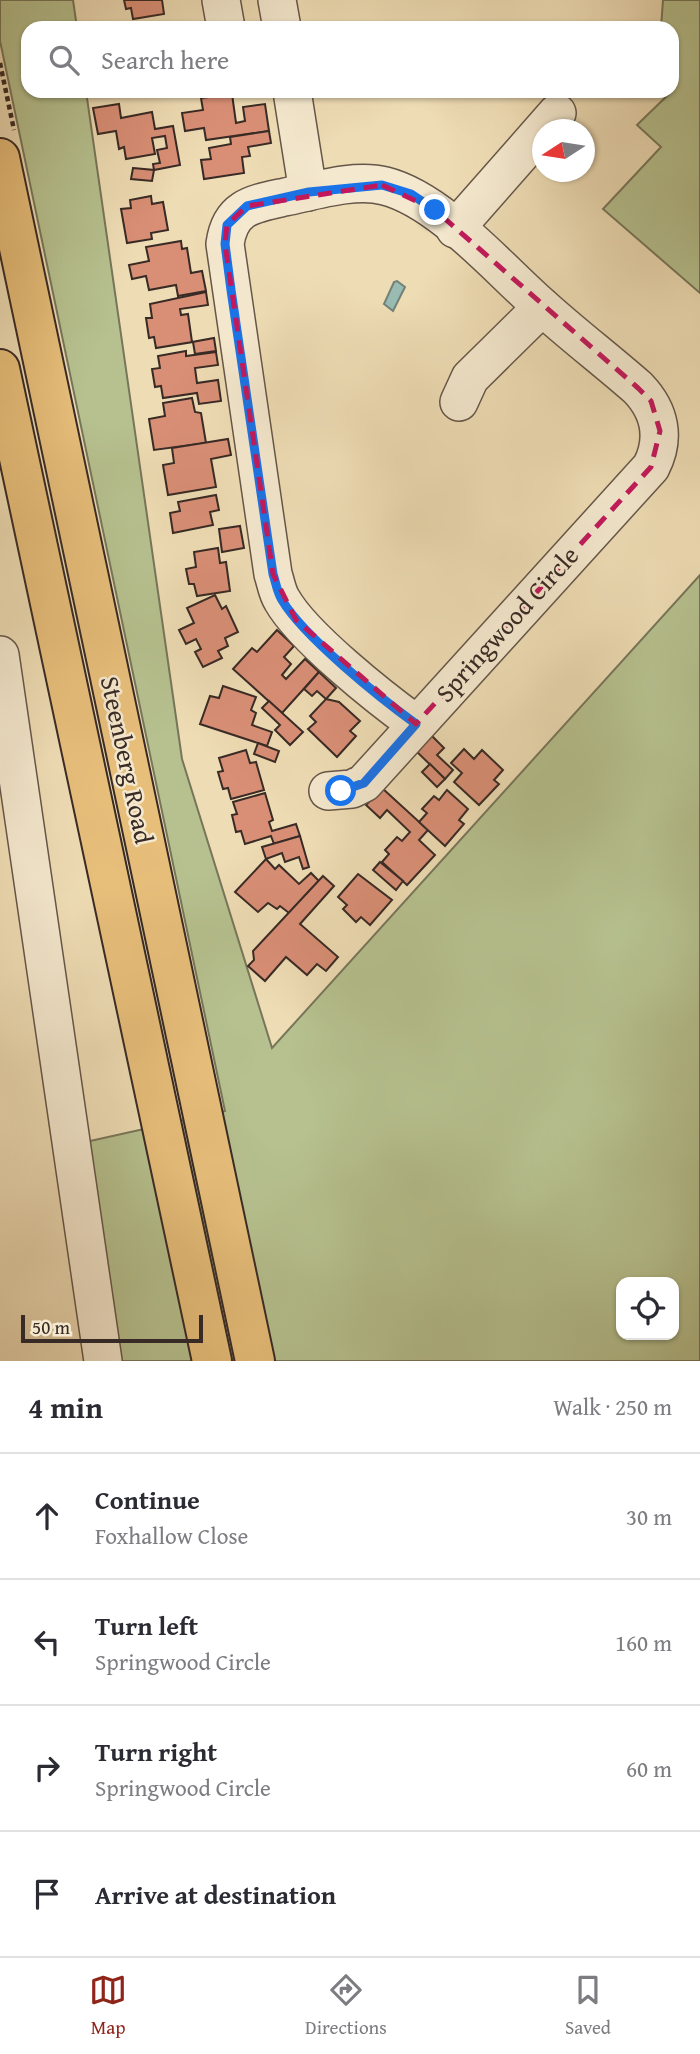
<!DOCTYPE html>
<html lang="en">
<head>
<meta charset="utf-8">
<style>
  :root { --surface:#fff; --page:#f2f2f3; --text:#2b2b33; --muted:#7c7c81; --line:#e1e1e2; --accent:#8f2418 }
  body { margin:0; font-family:"Gentium Book Plus",serif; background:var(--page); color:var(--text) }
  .controls { position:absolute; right:21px; bottom:21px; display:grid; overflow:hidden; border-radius:14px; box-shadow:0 2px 5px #0004 }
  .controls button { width:63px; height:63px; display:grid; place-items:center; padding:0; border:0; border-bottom:2px solid var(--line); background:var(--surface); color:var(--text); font:35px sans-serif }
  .compass { position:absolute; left:532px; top:119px; width:63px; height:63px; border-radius:50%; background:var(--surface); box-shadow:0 2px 5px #0004; rotate:258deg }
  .scale { position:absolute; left:21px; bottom:18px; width:182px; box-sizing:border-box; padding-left:7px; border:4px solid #382a25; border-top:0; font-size:19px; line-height:24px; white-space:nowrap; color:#382a25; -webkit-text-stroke:5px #f4e8ce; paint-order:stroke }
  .stop { position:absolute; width:21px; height:21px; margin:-16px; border:5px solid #1a73e8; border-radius:50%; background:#fff }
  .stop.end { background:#1a73e8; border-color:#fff; box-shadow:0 2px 7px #0008 }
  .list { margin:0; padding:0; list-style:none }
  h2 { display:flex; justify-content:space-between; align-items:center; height:91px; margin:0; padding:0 28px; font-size:30px }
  h2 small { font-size:23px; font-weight:400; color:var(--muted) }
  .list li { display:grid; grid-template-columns:46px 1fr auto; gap:21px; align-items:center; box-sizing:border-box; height:126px; padding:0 28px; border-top:2px solid var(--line) }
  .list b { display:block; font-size:26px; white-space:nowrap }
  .list p { margin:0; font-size:23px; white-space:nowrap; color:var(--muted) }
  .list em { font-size:23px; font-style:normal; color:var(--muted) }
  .icon { flex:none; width:38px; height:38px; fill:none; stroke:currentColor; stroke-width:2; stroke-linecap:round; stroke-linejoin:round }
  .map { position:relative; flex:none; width:700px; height:1361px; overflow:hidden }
  .search { position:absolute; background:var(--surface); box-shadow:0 2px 5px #0004; left:21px; right:21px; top:21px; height:77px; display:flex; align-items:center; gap:18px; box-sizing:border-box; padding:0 24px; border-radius:21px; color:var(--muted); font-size:26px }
  .sheet { height:595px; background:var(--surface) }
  nav { display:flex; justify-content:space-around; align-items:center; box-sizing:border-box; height:98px; border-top:2px solid var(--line); background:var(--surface); font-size:19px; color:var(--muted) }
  nav a { display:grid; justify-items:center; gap:4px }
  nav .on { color:var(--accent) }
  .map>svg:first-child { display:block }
  .green { fill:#b6c18f; stroke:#77765a; stroke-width:2; fill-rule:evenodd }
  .water { fill:#99bbb1; stroke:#728179; stroke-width:2 }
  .building { fill:#d98f76; stroke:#382a25; stroke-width:2 }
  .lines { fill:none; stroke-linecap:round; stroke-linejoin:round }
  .minor-casing { stroke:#665649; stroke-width:40 }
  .major-casing { stroke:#382a25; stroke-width:42 }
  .path { stroke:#382a25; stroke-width:4.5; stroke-dasharray:5 3.5; stroke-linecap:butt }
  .minor { stroke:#f4e8ce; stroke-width:37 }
  .major { stroke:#e7be7a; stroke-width:38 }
  .route { stroke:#1a73e8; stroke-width:9 }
  .marked { fill:none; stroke:#c2185b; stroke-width:5; stroke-dasharray:14 9; stroke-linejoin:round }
  .labels { text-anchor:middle; stroke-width:5; stroke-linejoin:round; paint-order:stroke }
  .street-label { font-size:26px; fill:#382a25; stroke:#f4e8ce }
</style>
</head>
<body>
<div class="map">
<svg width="700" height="1361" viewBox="0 0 700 1361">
  <rect width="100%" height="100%" fill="#eedcb4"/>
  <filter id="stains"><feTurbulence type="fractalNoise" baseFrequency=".00286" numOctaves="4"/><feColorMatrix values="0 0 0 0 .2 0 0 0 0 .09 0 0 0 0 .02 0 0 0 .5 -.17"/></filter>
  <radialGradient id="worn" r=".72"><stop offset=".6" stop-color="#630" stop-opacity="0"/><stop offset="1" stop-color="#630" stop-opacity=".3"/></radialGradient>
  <g class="green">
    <path d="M0 0H73L77 28H28V91H86L182 759 272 1048 700 575V1361H103L72 1145 225 1111 0 41ZM621 1282H674V1335H621Z"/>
    <path d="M663 0H700V293L603 209 661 147 637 125 672 91V28H661Z"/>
  </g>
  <path class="water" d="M397 281 405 287 393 311 384 304 394 282Z"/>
  <g class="building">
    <path d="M124 0H162L164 14 133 19 131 8 126 9Z"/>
    <path d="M232 94 236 123 245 121 243 107 265 104 269 131 206 140 204 128 185 131 182 113 203 110 201 98Z"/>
    <path d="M119 104 121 118 152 112 155 129 173 126 180 165 154 170 153 164 160 163 157 150 167 148 165 136 152 138 155 154 126 159 124 147 119 149 116 131 98 134 93 108Z"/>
    <path d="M269 131 271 143 248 147 250 156 242 157 244 173 204 179 201 160 211 159 209 148 231 144 230 137Z"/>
    <path d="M133 168 154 170 152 181 131 179Z"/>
    <path d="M151 196 152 204 163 202 168 230 151 233 152 239 127 243 121 209 131 208 130 200Z"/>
    <path d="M181 241 182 249 187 248 191 273 202 271 206 291 178 296 176 285 149 290 146 276 132 279 129 265 149 261 146 247Z"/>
    <path d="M206 292 208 305 180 309 181 315 188 314 192 342 214 338 216 351 195 354 193 342 156 348 154 337 149 338 146 318H152L150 304Z"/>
    <path d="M186 351V356L216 352 218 365 195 368 197 383 218 380 221 401 199 404 197 393 163 398 161 386 155 387 152 369 160 368 158 356Z"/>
    <path d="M192 398 195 412 201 413 206 443 154 450 149 419 165 416 163 403Z"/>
    <path d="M228 439 231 455 211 459 216 487 168 495 163 465 174 463 172 448Z"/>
    <path d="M216 495 219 510 210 512 213 525 173 533 170 513 180 511 178 502Z"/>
    <path d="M240 526 244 548 222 552 219 529Z"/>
    <path d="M218 548 220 563 226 562 230 591 197 596 194 584H189L186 569 196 567 194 552Z"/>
    <path d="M215 595 222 609 226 606 238 632 225 638 228 646 218 651 222 658 203 667 195 652 201 649 196 639 186 644 179 630 194 623 187 608Z"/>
    <path d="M277 630 294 646 284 657 291 664 282 675 286 679 305 659 319 672 282 713 233 669 252 648 257 652Z"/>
    <path d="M319 672 336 688 326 699 317 691 312 696 304 689Z"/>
    <path d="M223 686 256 697 251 710 256 713 252 725 272 732 267 746 200 724 210 696 219 698Z"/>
    <path d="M326 699 339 702 360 721 350 731 356 736 337 757 308 729 316 722 310 716Z"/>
    <path d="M269 701 303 732 290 745 275 730 280 725 262 708Z"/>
    <path d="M430 734 444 748 437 755 453 770 445 779 415 750Z"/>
    <path d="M258 743 279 751 275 762 254 754Z"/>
    <path d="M464 749 474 759 482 750 503 770 494 780 499 784 479 805 454 782 462 773 451 763Z"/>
    <path d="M246 750 250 763 256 762 264 790 231 799 228 788 223 789 218 772 223 771 219 758Z"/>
    <path d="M430 764 445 779 437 787 422 772Z"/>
    <path d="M382 788 428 830 419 840 435 855 407 885 382 862 389 854 385 850 397 837 402 841 410 832 387 810 380 818 366 805Z"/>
    <path d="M447 790 468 809 459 820 464 824 445 846 419 822 427 813 422 809 434 796 439 800Z"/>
    <path d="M265 793 273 820 269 822 272 831 296 824 300 836 274 844 271 836 245 844 241 831 236 832 232 815 237 814 233 802Z"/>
    <path d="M300 836 309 867 303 869 299 857 285 862 282 853 266 859 262 847Z"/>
    <path d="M266 859 275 869 279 865 299 884 311 873 319 881 289 913 280 906 277 909 268 903 258 912 235 892Z"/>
    <path d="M380 862 403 881 396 890 373 870Z"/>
    <path d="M358 874 392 900 370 925 361 917 356 922 343 909 347 905 338 897Z"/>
    <path d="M323 876 334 886 300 924 338 957 326 971 317 964 307 975 286 957 265 981 248 966 254 960 253 951Z"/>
  </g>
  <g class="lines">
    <g class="minor-casing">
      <g id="minor">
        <path d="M221 0 226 28"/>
        <path d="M277 0 282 28"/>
        <path d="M292 91 308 192"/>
        <path d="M455 229 557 113"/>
        <path d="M459 402 470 378 542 307"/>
        <path d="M0 655 103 1361"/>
        <path d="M328 791 352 789 364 783 651 467C666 438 660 411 638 388 606 360 572 334 540 305 497 267 440 200 385 186 355 178 314 191 285 197 252 204 230 207 225 244L273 574C276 583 277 592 282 600 303 637 380 698 416 724"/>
      </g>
    </g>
    <g class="major-casing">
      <g id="major">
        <path d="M0 158 255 1361"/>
        <path d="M0 369 212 1361"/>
      </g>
    </g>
    <path class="path" d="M0 63 14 130"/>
    <use href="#minor" class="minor"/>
    <use href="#major" class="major"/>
  </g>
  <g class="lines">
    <path class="route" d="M341 791 364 783 416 724C380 698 303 636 282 600 277 592 276 583 273 574L231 290 225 244 227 225 247 206 309 192 382 185 411 194 435 210"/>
  </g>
  <path class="marked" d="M382 185 435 210 638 388 651 401 660 431 651 467 416 724 296 620 273 574 225 244 227 225 247 206Z"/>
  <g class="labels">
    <g class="street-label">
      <text transform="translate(507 624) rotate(-48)" y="9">Springwood Circle</text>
      <text transform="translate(127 760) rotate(78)" y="9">Steenberg Road</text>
    </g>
  </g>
  <rect width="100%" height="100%" filter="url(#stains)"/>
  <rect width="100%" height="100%" fill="url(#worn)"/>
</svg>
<div class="controls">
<button><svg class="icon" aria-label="locate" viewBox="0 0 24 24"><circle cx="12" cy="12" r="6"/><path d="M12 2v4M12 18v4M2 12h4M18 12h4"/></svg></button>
</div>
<svg class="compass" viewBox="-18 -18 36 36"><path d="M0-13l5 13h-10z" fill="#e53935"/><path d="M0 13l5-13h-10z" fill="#7c7c81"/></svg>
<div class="scale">50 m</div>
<div class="stop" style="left:341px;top:791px"></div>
<div class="stop end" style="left:435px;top:210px"></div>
<div class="search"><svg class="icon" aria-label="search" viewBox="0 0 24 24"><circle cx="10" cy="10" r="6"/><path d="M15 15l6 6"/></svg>Search here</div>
</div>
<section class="sheet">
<h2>4 min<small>Walk · 250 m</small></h2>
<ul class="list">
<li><svg class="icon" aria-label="ahead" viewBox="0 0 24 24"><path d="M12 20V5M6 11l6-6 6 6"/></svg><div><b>Continue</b><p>Foxhallow Close</p></div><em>30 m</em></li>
<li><svg class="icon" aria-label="left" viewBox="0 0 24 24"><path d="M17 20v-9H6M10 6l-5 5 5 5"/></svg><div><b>Turn left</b><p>Springwood Circle</p></div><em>160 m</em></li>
<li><svg class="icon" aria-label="right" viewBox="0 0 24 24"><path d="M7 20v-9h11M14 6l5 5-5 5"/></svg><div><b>Turn right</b><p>Springwood Circle</p></div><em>60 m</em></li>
<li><svg class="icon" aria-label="arrive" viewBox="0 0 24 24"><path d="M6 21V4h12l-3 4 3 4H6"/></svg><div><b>Arrive at destination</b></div></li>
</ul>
</section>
<nav>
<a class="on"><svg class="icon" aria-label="map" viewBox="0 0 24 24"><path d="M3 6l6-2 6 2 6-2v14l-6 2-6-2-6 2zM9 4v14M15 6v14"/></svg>Map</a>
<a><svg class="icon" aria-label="directions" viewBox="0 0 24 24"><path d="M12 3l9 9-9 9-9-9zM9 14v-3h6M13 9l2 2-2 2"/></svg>Directions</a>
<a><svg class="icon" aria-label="saved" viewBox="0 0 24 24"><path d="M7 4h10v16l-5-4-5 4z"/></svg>Saved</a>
</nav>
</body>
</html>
